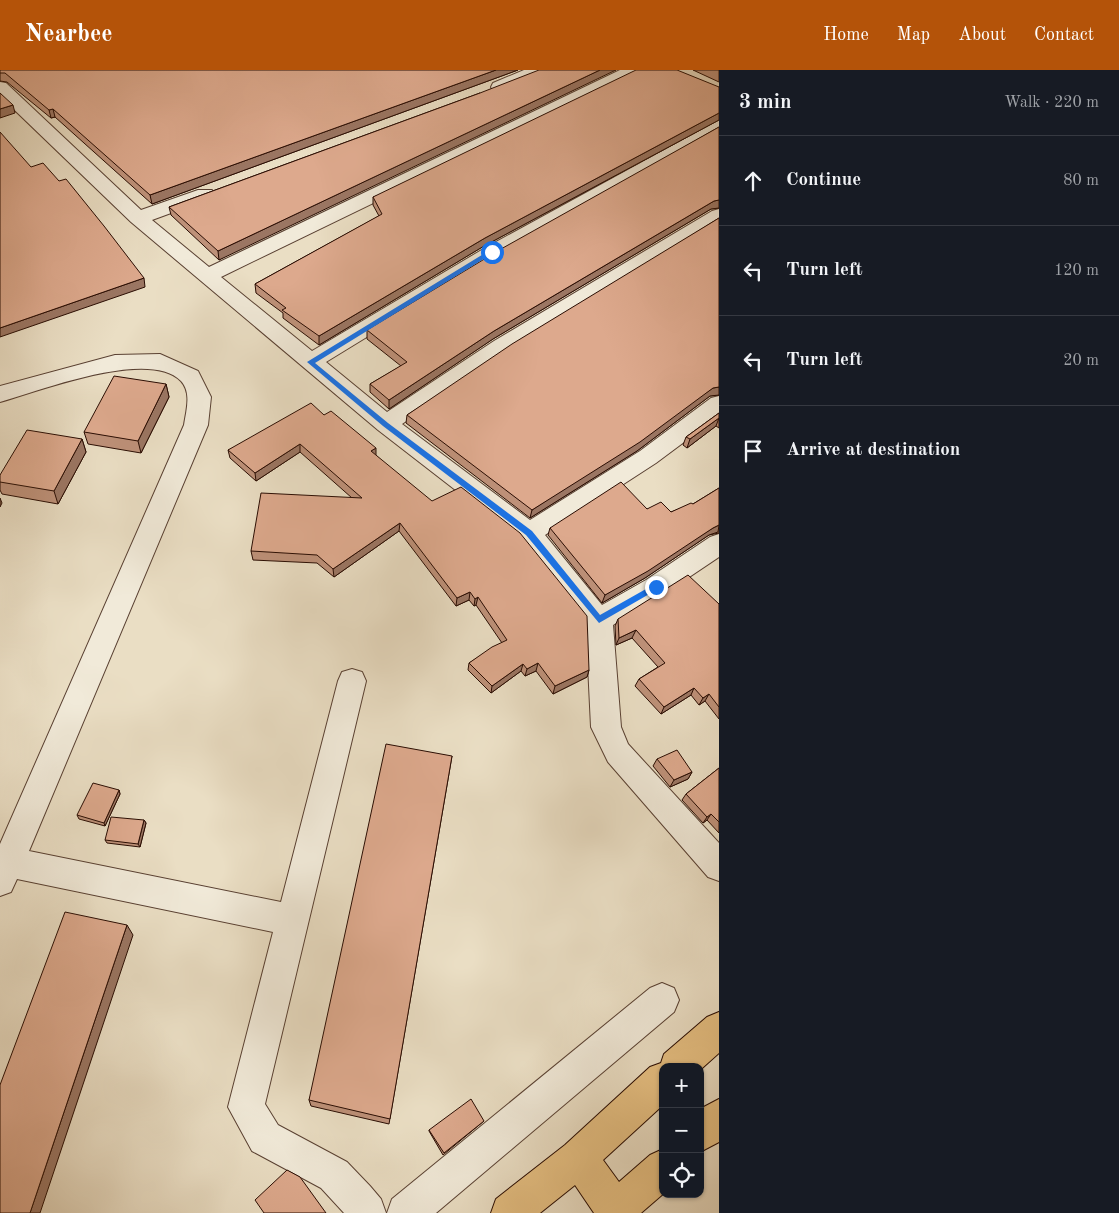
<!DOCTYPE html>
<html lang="en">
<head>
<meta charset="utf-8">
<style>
  :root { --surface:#171b24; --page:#242831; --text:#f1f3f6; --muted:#9ea1a6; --line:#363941; --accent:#b45309 }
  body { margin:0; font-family:"Old Standard TT",serif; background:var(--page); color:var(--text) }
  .controls { position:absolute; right:15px; bottom:15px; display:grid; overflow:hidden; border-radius:10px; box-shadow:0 1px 4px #0004 }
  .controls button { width:45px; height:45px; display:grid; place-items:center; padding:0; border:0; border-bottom:1px solid var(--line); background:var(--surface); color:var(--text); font:25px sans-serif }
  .stop { position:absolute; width:15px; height:15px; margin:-11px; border:4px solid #1a73e8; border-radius:50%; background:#fff }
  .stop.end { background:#1a73e8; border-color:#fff; box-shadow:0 1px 5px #0008 }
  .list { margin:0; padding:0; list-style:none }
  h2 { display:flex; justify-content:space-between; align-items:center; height:65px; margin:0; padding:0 20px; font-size:21px }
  h2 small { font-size:16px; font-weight:400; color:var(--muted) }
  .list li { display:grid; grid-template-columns:32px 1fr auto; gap:15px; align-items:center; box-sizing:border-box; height:90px; padding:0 20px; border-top:1px solid var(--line) }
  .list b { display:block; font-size:19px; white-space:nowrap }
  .list em { font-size:16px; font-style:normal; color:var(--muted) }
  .icon { flex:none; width:28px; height:28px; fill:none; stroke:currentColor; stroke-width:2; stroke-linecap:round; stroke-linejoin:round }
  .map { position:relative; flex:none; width:719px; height:1143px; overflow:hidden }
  header { display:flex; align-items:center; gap:30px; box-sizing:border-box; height:70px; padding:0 25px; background:var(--accent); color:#fff }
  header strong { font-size:24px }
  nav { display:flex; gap:28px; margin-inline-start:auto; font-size:18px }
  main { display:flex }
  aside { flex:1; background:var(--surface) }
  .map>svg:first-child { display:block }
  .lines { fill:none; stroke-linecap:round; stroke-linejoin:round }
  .minor-casing { stroke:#594032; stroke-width:2 }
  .major-casing { stroke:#290c02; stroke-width:2 }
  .minor { fill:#f1ead9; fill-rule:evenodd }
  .major { fill:#e5bf82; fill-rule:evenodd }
  .wall { fill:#be9179; stroke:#290c02 }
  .shaded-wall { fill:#9b7663; stroke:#290c02 }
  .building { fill:#dda98d; stroke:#290c02 }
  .route { fill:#1a73e8 }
</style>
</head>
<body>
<header>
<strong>Nearbee</strong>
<nav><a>Home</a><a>Map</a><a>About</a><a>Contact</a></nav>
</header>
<main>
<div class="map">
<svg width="719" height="1143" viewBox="0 0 719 1143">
  <rect width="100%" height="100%" fill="#eadec4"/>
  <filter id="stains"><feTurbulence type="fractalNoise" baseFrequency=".004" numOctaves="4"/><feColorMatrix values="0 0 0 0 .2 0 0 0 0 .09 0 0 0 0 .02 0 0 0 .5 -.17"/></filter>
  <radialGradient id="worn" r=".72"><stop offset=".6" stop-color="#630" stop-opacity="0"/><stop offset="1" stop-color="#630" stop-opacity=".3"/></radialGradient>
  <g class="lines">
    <g class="minor-casing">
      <g id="minor">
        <path d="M524 0H546L544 4 505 21H493L491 17 493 13Z"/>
        <path d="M620 0H641L639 4 221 207 312 281 485 178 719 50V62L499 186 326 292 387 342 494 271 712 141 719 139V153L510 281 402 354 530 450 640 381 711 328 719 326V346L656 393 545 465 602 535 646 510 710 467 719 464V487L664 524 613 555 621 657 628 674 719 773V811L708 807 608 692 591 657 586 553 520 470 378 360 131 152 0 26V12L6 13 141 140 198 120H212L215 124 212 128 152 150 209 197Z"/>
        <path d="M160 284 198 301 211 327 208 355 29 781 281 832 338 611 342 602 352 599 362 602 366 611 265 1034 278 1055 347 1092 370 1116 381 1129 386 1143H344L321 1118 252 1081 228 1037 273 862 17 809 11 822 0 826V774L184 355C186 341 192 323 181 311 149 278 39 321 0 332V316L115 285Z"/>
        <path d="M662 913 674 918 679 930 674 942 436 1143H387L392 1129 650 918Z"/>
      </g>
    </g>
    <g class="major-casing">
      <g id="major">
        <path d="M719 942V983L700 1000V997H663V1035L603 1090 619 1112 650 1085 663 1079V1124L641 1143H594L575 1115 540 1143H491L496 1129 565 1075 650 997 661 993 664 984 707 947Z"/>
        <path d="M719 1029V1072L700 1082V1039Z"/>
      </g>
    </g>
    <use href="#minor" class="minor"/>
    <use href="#major" class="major"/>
  </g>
  <g class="wall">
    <path d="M0 0H518L152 134 55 47 51 48 7 12 0 11Z"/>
    <path d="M693 0H719V12Z"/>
    <path d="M719 17V50L484 176 319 275 283 248V243L256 223 255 214 379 146 373 135V127Z"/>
    <path d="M480 23 219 190 171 145 169 137Z"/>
    <path d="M719 57V138L711 139 493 269 389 339 370 322V314L401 296 367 269V260Z"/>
    <path d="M719 148V325L710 326 637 381 530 448 406 353 407 345Z"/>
    <path d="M166 314 169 327 141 383 88 374 84 362Z"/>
    <path d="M719 343V358L716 356 687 378 683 375 686 367Z"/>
    <path d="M324 345 376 385 589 600 587 607 553 624 536 601 525 606 521 601 491 623 468 600 469 593 502 573 476 535 474 536 469 530 456 536 399 461 334 507 317 493 253 490 251 481 352 428 300 382 256 411 230 388 228 380Z"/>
    <path d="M82 369 86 382 58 434 2 424 0 420V405Z"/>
    <path d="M719 418V463L709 465 645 508 602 533 548 465 550 458 647 439 671 442 693 434Z"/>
    <path d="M719 534V649L705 631 699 635 691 625 661 644 635 616 639 609 658 597 632 568 616 575 615 556 618 549Z"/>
    <path d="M452 686 389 1054 311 1036 309 1030Z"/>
    <path d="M657 689 692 702 688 709 670 717 653 696Z"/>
    <path d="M719 698V763L707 750 703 753 682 730 686 724Z"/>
    <path d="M119 720 120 724 105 756 79 749 77 745Z"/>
    <path d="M144 750 146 753 140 777 107 773 105 770Z"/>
    <path d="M484 1051 443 1085 429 1061V1060Z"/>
  </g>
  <g class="shaded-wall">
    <path d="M496 0H518L152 134 150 125Z"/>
    <path d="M600 0H616L219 190 218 181Z"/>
    <path d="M13 35 15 43 0 48V39Z"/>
    <path d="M53 39 55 47 51 48 49 40Z"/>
    <path d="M719 43V50L484 176 319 275V266L485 168Z"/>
    <path d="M719 130V138L711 139 493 269 389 339V330L494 261 714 131Z"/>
    <path d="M144 208 145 217 0 267V258Z"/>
    <path d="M166 314 169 327 141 383 138 371Z"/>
    <path d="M719 317V325L710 326 637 381 530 448 532 440 713 318Z"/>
    <path d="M719 348 716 356 687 378 690 369Z"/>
    <path d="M82 369 86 382 58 434 54 421Z"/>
    <path d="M300 374V382L256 411 255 403Z"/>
    <path d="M376 378V387L371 381Z"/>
    <path d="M0 428 2 433 0 437Z"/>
    <path d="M400 453 399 461 334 507 333 499Z"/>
    <path d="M719 455 718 462 709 465 645 508 602 533 605 525 713 458Z"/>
    <path d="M470 522 469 530 456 536 457 528Z"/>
    <path d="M478 527 476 535 474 536 475 529Z"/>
    <path d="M636 560 632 568 616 575 619 568Z"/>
    <path d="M538 593 536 601 525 606 527 599Z"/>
    <path d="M523 594 521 601 491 623 492 616Z"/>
    <path d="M589 600 587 607 553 624 555 616Z"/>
    <path d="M694 618 691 625 661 644 664 637Z"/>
    <path d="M709 624 705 631 699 635 703 628Z"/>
    <path d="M692 702 688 709 670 717 674 710Z"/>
    <path d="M119 720 120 724 105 756 104 753Z"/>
    <path d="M711 744 707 750 703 753 707 747Z"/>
    <path d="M144 750 146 753 140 777 138 774Z"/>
    <path d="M127 855 133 865 40 1143H30Z"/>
  </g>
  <g class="building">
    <path d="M0 0H496L150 125 53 39 49 40 5 3H0Z"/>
    <path d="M539 0H600L218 181 169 137 480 23Z"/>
    <path d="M636 0H677L719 17V43L485 168 319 266 282 240 286 238 255 214 382 144 373 127Z"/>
    <path d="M0 23 13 35 0 39Z"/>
    <path d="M719 57V130L714 131 494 261 389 330 370 314 407 292 367 260 501 179Z"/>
    <path d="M0 62 31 97 43 93 59 111 66 109 104 156 144 208 0 258Z"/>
    <path d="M719 148V317L713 318 640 372 532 440 407 345 512 274Z"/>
    <path d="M114 306 166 314 138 371 84 362Z"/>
    <path d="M311 333 324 345 331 341 376 378 371 381 432 431 461 417 520 463 587 546 589 600 555 616 538 593 527 599 523 594 492 616 469 593 492 577 507 570 478 527 475 529 470 522 457 528 400 453 333 499 317 485 251 481 261 423 362 428 300 374 255 403 228 380Z"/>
    <path d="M719 343V348L690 369 686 367Z"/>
    <path d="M27 360 82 369 54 421 0 412V405Z"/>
    <path d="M621 412 647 439 661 432 671 442 691 433 693 434 719 418V455L713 458 648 501 605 525 550 458Z"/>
    <path d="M688 505 719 534V637L709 624 703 628 694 618 664 637 639 609 665 593 636 560 619 568 618 549Z"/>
    <path d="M386 674 452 686 390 1049 309 1030Z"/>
    <path d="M677 680 692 702 674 710 657 689Z"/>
    <path d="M719 698V752L711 744 707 747 686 724Z"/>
    <path d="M93 713 119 720 104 753 77 745Z"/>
    <path d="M111 747 144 750 138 774 105 770Z"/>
    <path d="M65 842 127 855 30 1143H0V1015Z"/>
    <path d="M471 1029 484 1051 444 1083 429 1060Z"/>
    <path d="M287 1100 300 1107 326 1143H264L255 1130Z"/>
  </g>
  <path class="route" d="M490 180 495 182 315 293 388 353 532 461 600 545 653 515H658V519L599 553 526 465 383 356 307 292Z"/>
  <rect width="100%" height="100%" filter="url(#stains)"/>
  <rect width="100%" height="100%" fill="url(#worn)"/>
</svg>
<div class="controls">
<button>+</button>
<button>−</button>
<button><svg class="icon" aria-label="locate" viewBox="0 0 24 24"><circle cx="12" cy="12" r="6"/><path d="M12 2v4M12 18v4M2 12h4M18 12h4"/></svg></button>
</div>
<div class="stop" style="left:492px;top:182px"></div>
<div class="stop end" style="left:656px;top:517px"></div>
</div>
<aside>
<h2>3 min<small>Walk · 220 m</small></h2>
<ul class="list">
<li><svg class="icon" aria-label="ahead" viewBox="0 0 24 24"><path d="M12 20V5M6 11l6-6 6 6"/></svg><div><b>Continue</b></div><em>80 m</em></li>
<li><svg class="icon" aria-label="left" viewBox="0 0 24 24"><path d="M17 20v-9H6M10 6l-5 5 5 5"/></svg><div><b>Turn left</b></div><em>120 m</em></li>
<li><svg class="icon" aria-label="left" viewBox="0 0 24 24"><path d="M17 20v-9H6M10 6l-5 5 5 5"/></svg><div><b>Turn left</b></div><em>20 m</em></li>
<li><svg class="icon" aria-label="arrive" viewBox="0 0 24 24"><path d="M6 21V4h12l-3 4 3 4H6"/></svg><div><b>Arrive at destination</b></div></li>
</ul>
</aside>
</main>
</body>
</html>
